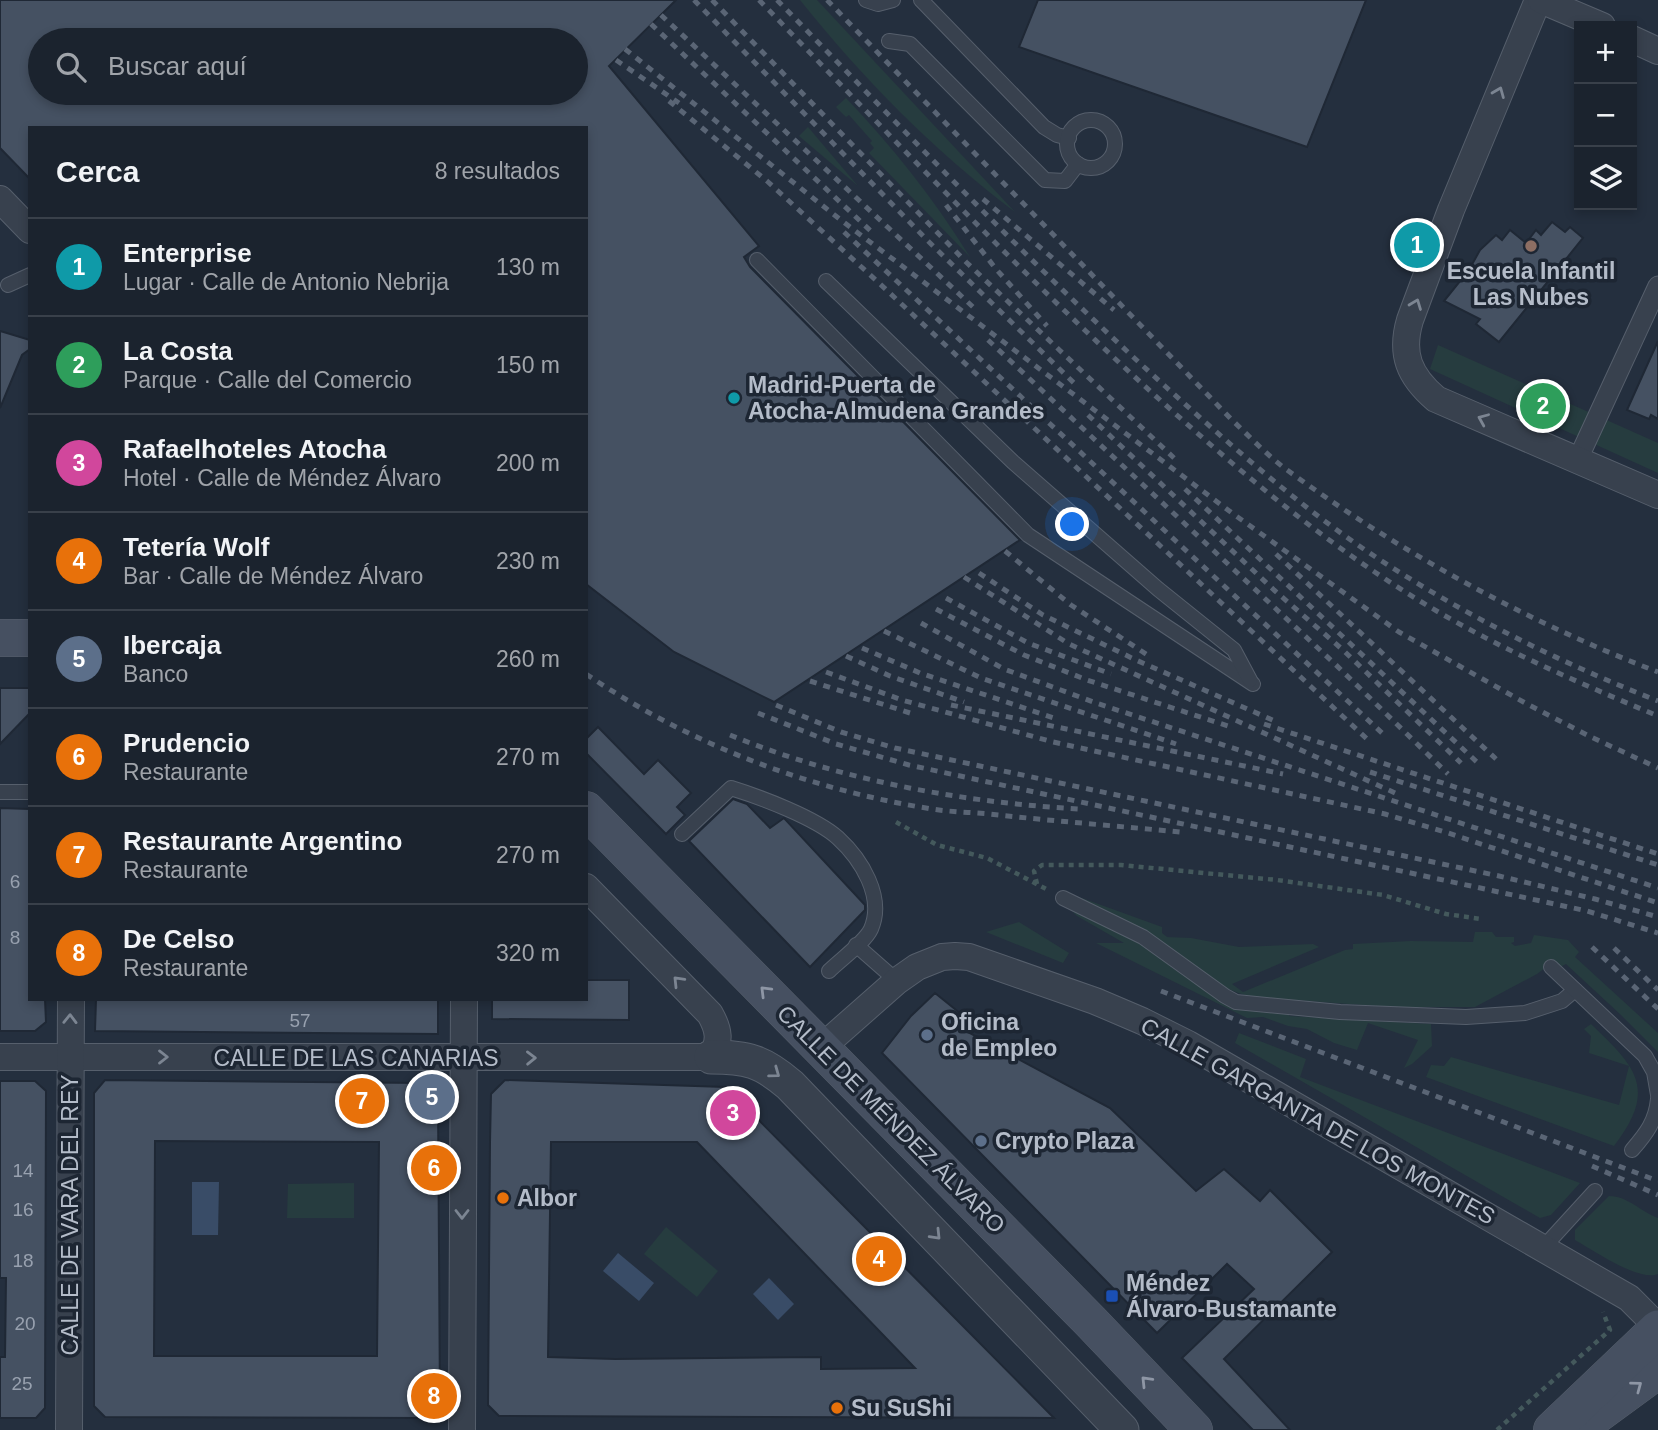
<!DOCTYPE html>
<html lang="es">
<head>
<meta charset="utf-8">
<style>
  :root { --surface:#1b232e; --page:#242b36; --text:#f1f3f6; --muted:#a0a4aa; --line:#39404a; --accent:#2563eb }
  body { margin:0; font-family:Helvetica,sans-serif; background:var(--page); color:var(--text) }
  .controls { position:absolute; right:21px; top:21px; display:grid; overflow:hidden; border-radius:0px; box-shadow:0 4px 10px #0003 }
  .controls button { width:63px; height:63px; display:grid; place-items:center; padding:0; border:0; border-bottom:2px solid var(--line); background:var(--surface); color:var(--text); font:35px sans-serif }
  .you { position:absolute; left:1073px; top:525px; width:24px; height:24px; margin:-18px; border:5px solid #fff; border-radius:50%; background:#1a73e8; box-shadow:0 0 0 10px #1a73e833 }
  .badge { display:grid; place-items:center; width:46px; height:46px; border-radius:50%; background:var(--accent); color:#fff; font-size:23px; font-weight:700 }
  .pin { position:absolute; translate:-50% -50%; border:4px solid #fff; box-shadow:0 2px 7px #0006 }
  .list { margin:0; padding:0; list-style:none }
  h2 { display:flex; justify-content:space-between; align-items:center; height:91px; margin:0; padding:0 28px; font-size:30px }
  h2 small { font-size:23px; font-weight:400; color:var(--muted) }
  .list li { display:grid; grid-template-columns:46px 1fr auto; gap:21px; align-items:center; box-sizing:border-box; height:98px; padding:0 28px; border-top:2px solid var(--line) }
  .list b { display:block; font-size:26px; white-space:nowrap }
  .list p { margin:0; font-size:23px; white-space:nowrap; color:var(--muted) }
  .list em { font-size:23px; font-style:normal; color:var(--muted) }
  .icon { flex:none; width:38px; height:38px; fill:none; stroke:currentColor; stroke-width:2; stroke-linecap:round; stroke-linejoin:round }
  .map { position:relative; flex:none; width:1658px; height:1430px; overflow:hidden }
  .search { position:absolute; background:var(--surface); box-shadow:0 4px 10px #0003; left:28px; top:28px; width:560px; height:77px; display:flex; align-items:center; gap:18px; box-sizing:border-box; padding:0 24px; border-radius:38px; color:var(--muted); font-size:26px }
  .panel { position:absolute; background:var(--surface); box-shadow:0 4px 10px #0003; left:28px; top:126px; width:560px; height:875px; border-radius:0px }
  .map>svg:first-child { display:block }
  .green { fill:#263c3f }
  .water { fill:#394c67 }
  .building { fill:#455162; stroke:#1f2835; stroke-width:2; fill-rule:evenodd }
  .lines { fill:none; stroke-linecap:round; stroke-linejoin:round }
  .service-casing { stroke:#565f6c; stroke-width:16 }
  .pedestrian-casing { stroke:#565f6c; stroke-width:21 }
  .minor-casing { stroke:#565f6c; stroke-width:28 }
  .tertiary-casing { stroke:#565f6c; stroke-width:35 }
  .secondary-casing { stroke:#565f6c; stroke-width:38 }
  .path { stroke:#44595c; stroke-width:4.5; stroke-dasharray:5 5; stroke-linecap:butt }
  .service { stroke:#38414e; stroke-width:14 }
  .pedestrian { stroke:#38414e; stroke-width:19 }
  .minor { stroke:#38414e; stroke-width:26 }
  .tertiary { stroke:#38414e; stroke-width:33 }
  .secondary { stroke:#465061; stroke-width:37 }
  .rail { stroke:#5a6575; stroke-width:5; stroke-dasharray:7 7; stroke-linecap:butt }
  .oneway { stroke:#7c8592 }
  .oneway2 { stroke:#8e96a5 }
  .education-dot { fill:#8d6e63; stroke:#1d2633; stroke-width:2.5 }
  .culture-dot { fill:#0f9aa8; stroke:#1d2633; stroke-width:2.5 }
  .service-dot { fill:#5c6f8a; stroke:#1d2633; stroke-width:2.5 }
  .food-dot { fill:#e8710a; stroke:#1d2633; stroke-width:2.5 }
  .transit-dot { fill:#1a4fb4; stroke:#1d2633; stroke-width:2.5 }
  .labels { text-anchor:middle; stroke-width:7; stroke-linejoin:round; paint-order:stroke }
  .number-label { font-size:19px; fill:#98a1af }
  .poi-label { font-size:23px; font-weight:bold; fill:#b4bcc9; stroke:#1d2633; text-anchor:start }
  .street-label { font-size:23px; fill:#b4bcc9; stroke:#1d2633 }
</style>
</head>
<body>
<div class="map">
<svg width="1658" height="1430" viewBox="0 0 1658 1430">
  <rect width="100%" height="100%" fill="#242f3e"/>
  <g class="green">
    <path d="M800 0H817L1015 212C932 149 865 81 800 0Z"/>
    <path d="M846 98C893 147 934 199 970 257L869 153 874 148 870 143 872 141 849 115 846 117 836 107Z"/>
    <path d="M808 127 858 186 799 136Z"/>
    <path d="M1438 345 1658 443V473L1430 369Z"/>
    <path d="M1079 897 1162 927V933L1167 937 1191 938 1239 947 1313 944 1319 947 1232 984 1243 992 1345 950 1353 949V944L1411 941 1473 942 1475 932H1492L1496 937H1514V942L1511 943 1515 946 1531 943 1534 935 1568 940 1579 952 1575 957 1658 1033V1052L1621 1015 1566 964 1556 969 1545 968 1537 974 1475 1007H1390L1253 997C1212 989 1181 954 1147 932 1125 918 1102 909 1079 897Z"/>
    <path d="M1068 907 1145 945 1171 967 1217 998 1289 1012V1016L1431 1024 1432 1046 1412 1064 1404 1068 1418 1040 1368 1023 1357 1050 1334 1043 1307 1029 1288 1026 1263 1017 1247 1018 1096 943H1124L1077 916Z"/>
    <path d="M1019 922 1069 953 1063 963 986 932Z"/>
    <path d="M1591 1024C1636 1067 1658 1089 1614 1146L1426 1077 1431 1065 1444 1066 1451 1057 1619 1105 1629 1066 1589 1053 1591 1036 1584 1029Z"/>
    <path d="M1239 1033 1306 1059 1300 1077 1580 1183 1551 1215 1540 1218 1235 1043Z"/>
    <path d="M354 1183V1218H287L288 1184Z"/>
    <path d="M1609 1196C1628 1196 1641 1212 1658 1218V1274C1639 1282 1593 1250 1575 1240V1230Z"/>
    <path d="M666 1227 718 1271 697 1297 644 1254Z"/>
  </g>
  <g class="water">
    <path d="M192 1182H219L218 1235H192Z"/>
    <path d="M618 1253 654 1283 639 1301 603 1271Z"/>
    <path d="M769 1278 794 1304 778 1320 753 1294Z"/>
  </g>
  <g class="building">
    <path d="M0 0H676L609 66 759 246 744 257 750 267 1020 540 774 702 674 652 586 584V128H30V179L0 148ZM40 40H576V93H40Z"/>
    <path d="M1038 0H1366L1307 147 1019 47Z"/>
    <path d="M1552 222 1565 232 1570 227 1583 238 1499 342 1476 324 1480 319 1444 301 1469 270 1480 250 1496 235 1502 240 1510 230 1526 243 1536 230 1541 235Z"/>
    <path d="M0 331 30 340V349L22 355 0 408Z"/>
    <path d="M1658 341V419L1651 415 1649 419 1627 410Z"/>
    <path d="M0 688H30V713L0 744Z"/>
    <path d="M598 727 644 774 658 760 691 793 677 807 685 815 666 834 586 753V739Z"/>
    <path d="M733 799 747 804 770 828 784 818 865 905V910L810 967 689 841Z"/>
    <path d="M0 808 30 809V999H45L46 1022 35 1031H0Z"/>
    <path d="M586 980H629V1020L492 1019V999H586Z"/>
    <path d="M935 993 971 1022 964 1030 1110 1108 1196 1191 1224 1169 1260 1201 1270 1190 1332 1252 1224 1359 1290 1430H1253L1182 1358 1254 1289 1227 1264 1157 1333 882 1053 911 1016Z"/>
    <path d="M96 999H438V1034L95 1031Z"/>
    <path d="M105 1080 425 1083 438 1095 440 1407 427 1418 105 1417 94 1406V1093ZM155 1141 379 1142 377 1356H154Z"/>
    <path d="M505 1080 726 1087 1054 1418 499 1416 488 1405 490 1142 491 1094ZM551 1142H697L915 1368 821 1369V1357L615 1359 548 1357Z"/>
    <path d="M0 1081H35L46 1091 45 1408 36 1418H0V1357H5L6 1278H0Z"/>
  </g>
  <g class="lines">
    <g class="service-casing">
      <g id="service">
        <path d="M866 0 878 4 893 0"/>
        <path d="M921 0 1044 127 1057 135 1069 138"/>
        <path d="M889 41 910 44 1045 180 1065 181 1078 164"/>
        <circle cx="1091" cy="144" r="24"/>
        <path d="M757 260 1028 535 1253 684"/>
        <path d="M826 281 1013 462 1158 589 1234 650 1250 680"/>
        <path d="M8 285 30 275"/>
        <path d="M0 792H30"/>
        <path d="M682 834 731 788C760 797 816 818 838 838 861 859 885 897 871 929 865 942 840 960 829 971"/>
        <path d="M1063 898 1143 937 1225 996 1236 1002 1340 1012 1466 1017 1525 1013 1562 1001 1575 990"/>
        <path d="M856 945 897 981"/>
        <path d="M1551 967 1645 1056 1654 1072 1658 1095"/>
        <path d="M1632 1150C1646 1134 1656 1121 1658 1099"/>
        <path d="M1542 1249 1595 1191"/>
      </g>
    </g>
    <g class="pedestrian-casing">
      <path id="pedestrian" d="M1578 459 1658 286"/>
    </g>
    <g class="minor-casing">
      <g id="minor">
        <path d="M1538 0 1451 210 1410 320C1400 354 1409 376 1436 399L1658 495"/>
        <path d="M1541 0 1602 26"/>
        <path d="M1632 39 1658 51"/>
        <path d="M0 199 30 230"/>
        <path d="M821 1048 897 981 917 967 942 957 955 956 969 957 1095 1001 1142 1021 1188 1044 1629 1298 1658 1327"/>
        <path d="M0 1057H711C721 1041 719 1030 710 1014L586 887"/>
        <path d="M69 1430 71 999"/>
        <path d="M462 1430 464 999"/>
      </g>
    </g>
    <g class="tertiary-casing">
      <path id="tertiary" d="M711 1057C747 1057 762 1061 790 1085L1122 1430"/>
    </g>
    <g class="secondary-casing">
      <g id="secondary">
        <path d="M0 638H30"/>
        <path d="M586 810 1091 1322 1194 1430"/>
        <path d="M1591 1419 1658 1370"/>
        <path d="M1552 1430 1658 1329"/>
      </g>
    </g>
    <g class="path">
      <path d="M896 822 937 845 987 858 1050 891"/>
      <path d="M1037 884 1034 871 1042 865H1121L1277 880 1383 895 1446 914 1481 919"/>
      <path d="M1497 1430 1610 1330 1603 1312"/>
    </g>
    <use href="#service" class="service"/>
    <use href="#pedestrian" class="pedestrian"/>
    <use href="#minor" class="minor"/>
    <use href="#tertiary" class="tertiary"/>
    <use href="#secondary" class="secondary"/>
    <g class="rail">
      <path d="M694 0 928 241 1076 385"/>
      <path d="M712 0 966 262 1174 458"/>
      <path d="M759 0C879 124 998 250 1125 368 1213 449 1305 529 1407 593 1486 643 1572 680 1658 716"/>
      <path d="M777 0C905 131 1030 264 1166 387 1236 450 1308 514 1388 565 1474 620 1564 664 1658 701"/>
      <path d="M827 0 1232 420C1249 436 1265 453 1283 467 1396 550 1527 622 1658 672"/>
      <path d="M661 15 973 307"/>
      <path d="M651 24 875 235"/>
      <path d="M625 49 842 221 1232 513 1399 632 1527 704 1591 737 1658 768"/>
      <path d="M616 60 679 103"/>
      <path d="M669 101 767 181 879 283 1367 739"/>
      <path d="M983 199 1114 310"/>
      <path d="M946 205 996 269 1047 326"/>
      <path d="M844 232 1382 733"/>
      <path d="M988 340 1335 664 1448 774"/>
      <path d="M1088 415 1274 590 1343 650 1461 763"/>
      <path d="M1185 489 1479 764"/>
      <path d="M1005 551 1071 605 1149 656"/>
      <path d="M1276 554 1496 759"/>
      <path d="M979 573 1043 615 1136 660 1277 722"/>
      <path d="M964 577 1069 644 1395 793"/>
      <path d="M946 598 1028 643 1111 674"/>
      <path d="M936 609 1024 655 1087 680 1234 728"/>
      <path d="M921 623 1004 669 1096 703 1658 888"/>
      <path d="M884 631 981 678 1176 744"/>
      <path d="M862 648 920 673 1057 719"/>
      <path d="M846 656 890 676 964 702"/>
      <path d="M826 672 902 700 1053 742 1385 814 1445 832 1658 903"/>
      <path d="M586 674C688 743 804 788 926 808 947 812 968 812 989 814 1053 821 1117 826 1180 832"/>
      <path d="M810 681 910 713"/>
      <path d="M776 705 841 732 895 748 1499 876 1595 899 1658 917"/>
      <path d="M951 705 1283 774"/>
      <path d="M758 713 836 744 909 765 1587 911 1658 933"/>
      <path d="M1264 724 1658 854"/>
      <path d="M730 735C840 780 960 802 1078 809"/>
      <path d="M1370 772 1658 865"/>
      <path d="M1592 947 1658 1009"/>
      <path d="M1614 948 1658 990"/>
      <path d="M1161 991 1658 1181"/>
      <path d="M1592 1166 1658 1195"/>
    </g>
  </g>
  <defs><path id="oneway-chevron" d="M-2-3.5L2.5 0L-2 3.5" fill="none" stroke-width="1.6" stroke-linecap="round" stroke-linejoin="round" transform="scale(1.75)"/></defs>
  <g class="oneway">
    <use href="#oneway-chevron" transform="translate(1499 92) rotate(-68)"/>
    <use href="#oneway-chevron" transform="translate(1416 304) rotate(-69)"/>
    <use href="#oneway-chevron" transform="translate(1483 419) rotate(-157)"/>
    <use href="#oneway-chevron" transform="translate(678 981) rotate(-134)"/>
    <use href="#oneway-chevron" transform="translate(70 1019) rotate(-89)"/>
    <use href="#oneway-chevron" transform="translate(163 1057)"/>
    <use href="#oneway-chevron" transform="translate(531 1058) rotate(-1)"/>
    <use href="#oneway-chevron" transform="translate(775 1073) rotate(36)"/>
    <use href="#oneway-chevron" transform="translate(462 1214) rotate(90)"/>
    <use href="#oneway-chevron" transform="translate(936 1235) rotate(46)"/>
  </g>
  <g class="oneway2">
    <use href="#oneway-chevron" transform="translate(765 991) rotate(-135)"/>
    <use href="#oneway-chevron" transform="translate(1146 1381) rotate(-134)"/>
    <use href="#oneway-chevron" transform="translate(1637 1386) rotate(-37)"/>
  </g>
  <circle class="education-dot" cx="1531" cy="246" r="7"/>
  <circle class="culture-dot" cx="734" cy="398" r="7"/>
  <g class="service-dot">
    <circle cx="927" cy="1035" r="7"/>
    <circle cx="981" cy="1141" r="7"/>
  </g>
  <g class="food-dot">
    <circle cx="503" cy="1198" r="7"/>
    <circle cx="837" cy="1408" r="7"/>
  </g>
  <rect class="transit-dot" x="1105" y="1289" width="14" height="14" rx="3.5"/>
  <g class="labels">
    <g class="number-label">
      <text x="15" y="888">6</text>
      <text x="15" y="944">8</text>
      <text x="300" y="1027">57</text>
      <text x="23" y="1177">14</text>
      <text x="23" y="1216">16</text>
      <text x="23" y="1267">18</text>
      <text x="25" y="1330">20</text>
      <text x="22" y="1390">25</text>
    </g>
    <g class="poi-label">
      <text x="1531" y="279" text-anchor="middle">Escuela Infantil<tspan x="1531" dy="26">Las Nubes</tspan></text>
      <text x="748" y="393">Madrid-Puerta de<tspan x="748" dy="26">Atocha-Almudena Grandes</tspan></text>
      <text x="941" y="1030">Oficina<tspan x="941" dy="26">de Empleo</tspan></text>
      <text x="995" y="1149">Crypto Plaza</text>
      <text x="517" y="1206">Albor</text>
      <text x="1126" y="1291">Méndez<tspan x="1126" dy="26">Álvaro-Bustamante</tspan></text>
      <text x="851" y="1416">Su SuShi</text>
    </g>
    <g class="street-label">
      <text x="356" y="1066">CALLE DE LAS CANARIAS</text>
      <text transform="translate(891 1119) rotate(45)" y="8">CALLE DE MÉNDEZ ÁLVARO</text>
      <text transform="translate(1318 1121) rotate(29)" y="8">CALLE GARGANTA DE LOS MONTES</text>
      <text transform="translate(70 1215) rotate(-90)" y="8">CALLE DE VARA DEL REY</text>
    </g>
  </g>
</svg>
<div class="controls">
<button>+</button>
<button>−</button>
<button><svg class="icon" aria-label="layers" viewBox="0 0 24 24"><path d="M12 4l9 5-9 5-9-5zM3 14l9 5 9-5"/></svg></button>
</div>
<div class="you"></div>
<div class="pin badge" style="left:1417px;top:245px;background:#0f9aa8">1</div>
<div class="pin badge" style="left:1543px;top:406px;background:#2e9e5b">2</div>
<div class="pin badge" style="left:733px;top:1113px;background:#d1479c">3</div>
<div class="pin badge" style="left:879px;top:1259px;background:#e8710a">4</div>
<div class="pin badge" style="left:432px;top:1097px;background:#5c6f8a">5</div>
<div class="pin badge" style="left:434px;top:1168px;background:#e8710a">6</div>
<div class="pin badge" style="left:362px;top:1101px;background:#e8710a">7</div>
<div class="pin badge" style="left:434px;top:1396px;background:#e8710a">8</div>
<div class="search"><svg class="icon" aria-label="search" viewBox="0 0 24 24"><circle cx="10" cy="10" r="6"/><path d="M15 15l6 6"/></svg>Buscar aquí</div>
<section class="panel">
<h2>Cerca<small>8 resultados</small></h2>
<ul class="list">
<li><span class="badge" style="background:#0f9aa8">1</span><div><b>Enterprise</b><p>Lugar · Calle de Antonio Nebrija</p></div><em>130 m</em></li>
<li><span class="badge" style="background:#2e9e5b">2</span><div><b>La Costa</b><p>Parque · Calle del Comercio</p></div><em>150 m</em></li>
<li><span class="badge" style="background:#d1479c">3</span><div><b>Rafaelhoteles Atocha</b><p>Hotel · Calle de Méndez Álvaro</p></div><em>200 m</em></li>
<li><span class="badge" style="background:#e8710a">4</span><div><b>Tetería Wolf</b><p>Bar · Calle de Méndez Álvaro</p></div><em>230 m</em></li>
<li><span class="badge" style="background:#5c6f8a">5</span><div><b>Ibercaja</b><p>Banco</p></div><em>260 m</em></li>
<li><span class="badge" style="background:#e8710a">6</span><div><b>Prudencio</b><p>Restaurante</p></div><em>270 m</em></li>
<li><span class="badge" style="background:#e8710a">7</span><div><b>Restaurante Argentino</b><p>Restaurante</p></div><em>270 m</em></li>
<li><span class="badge" style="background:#e8710a">8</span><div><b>De Celso</b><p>Restaurante</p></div><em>320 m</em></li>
</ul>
</section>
</div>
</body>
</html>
